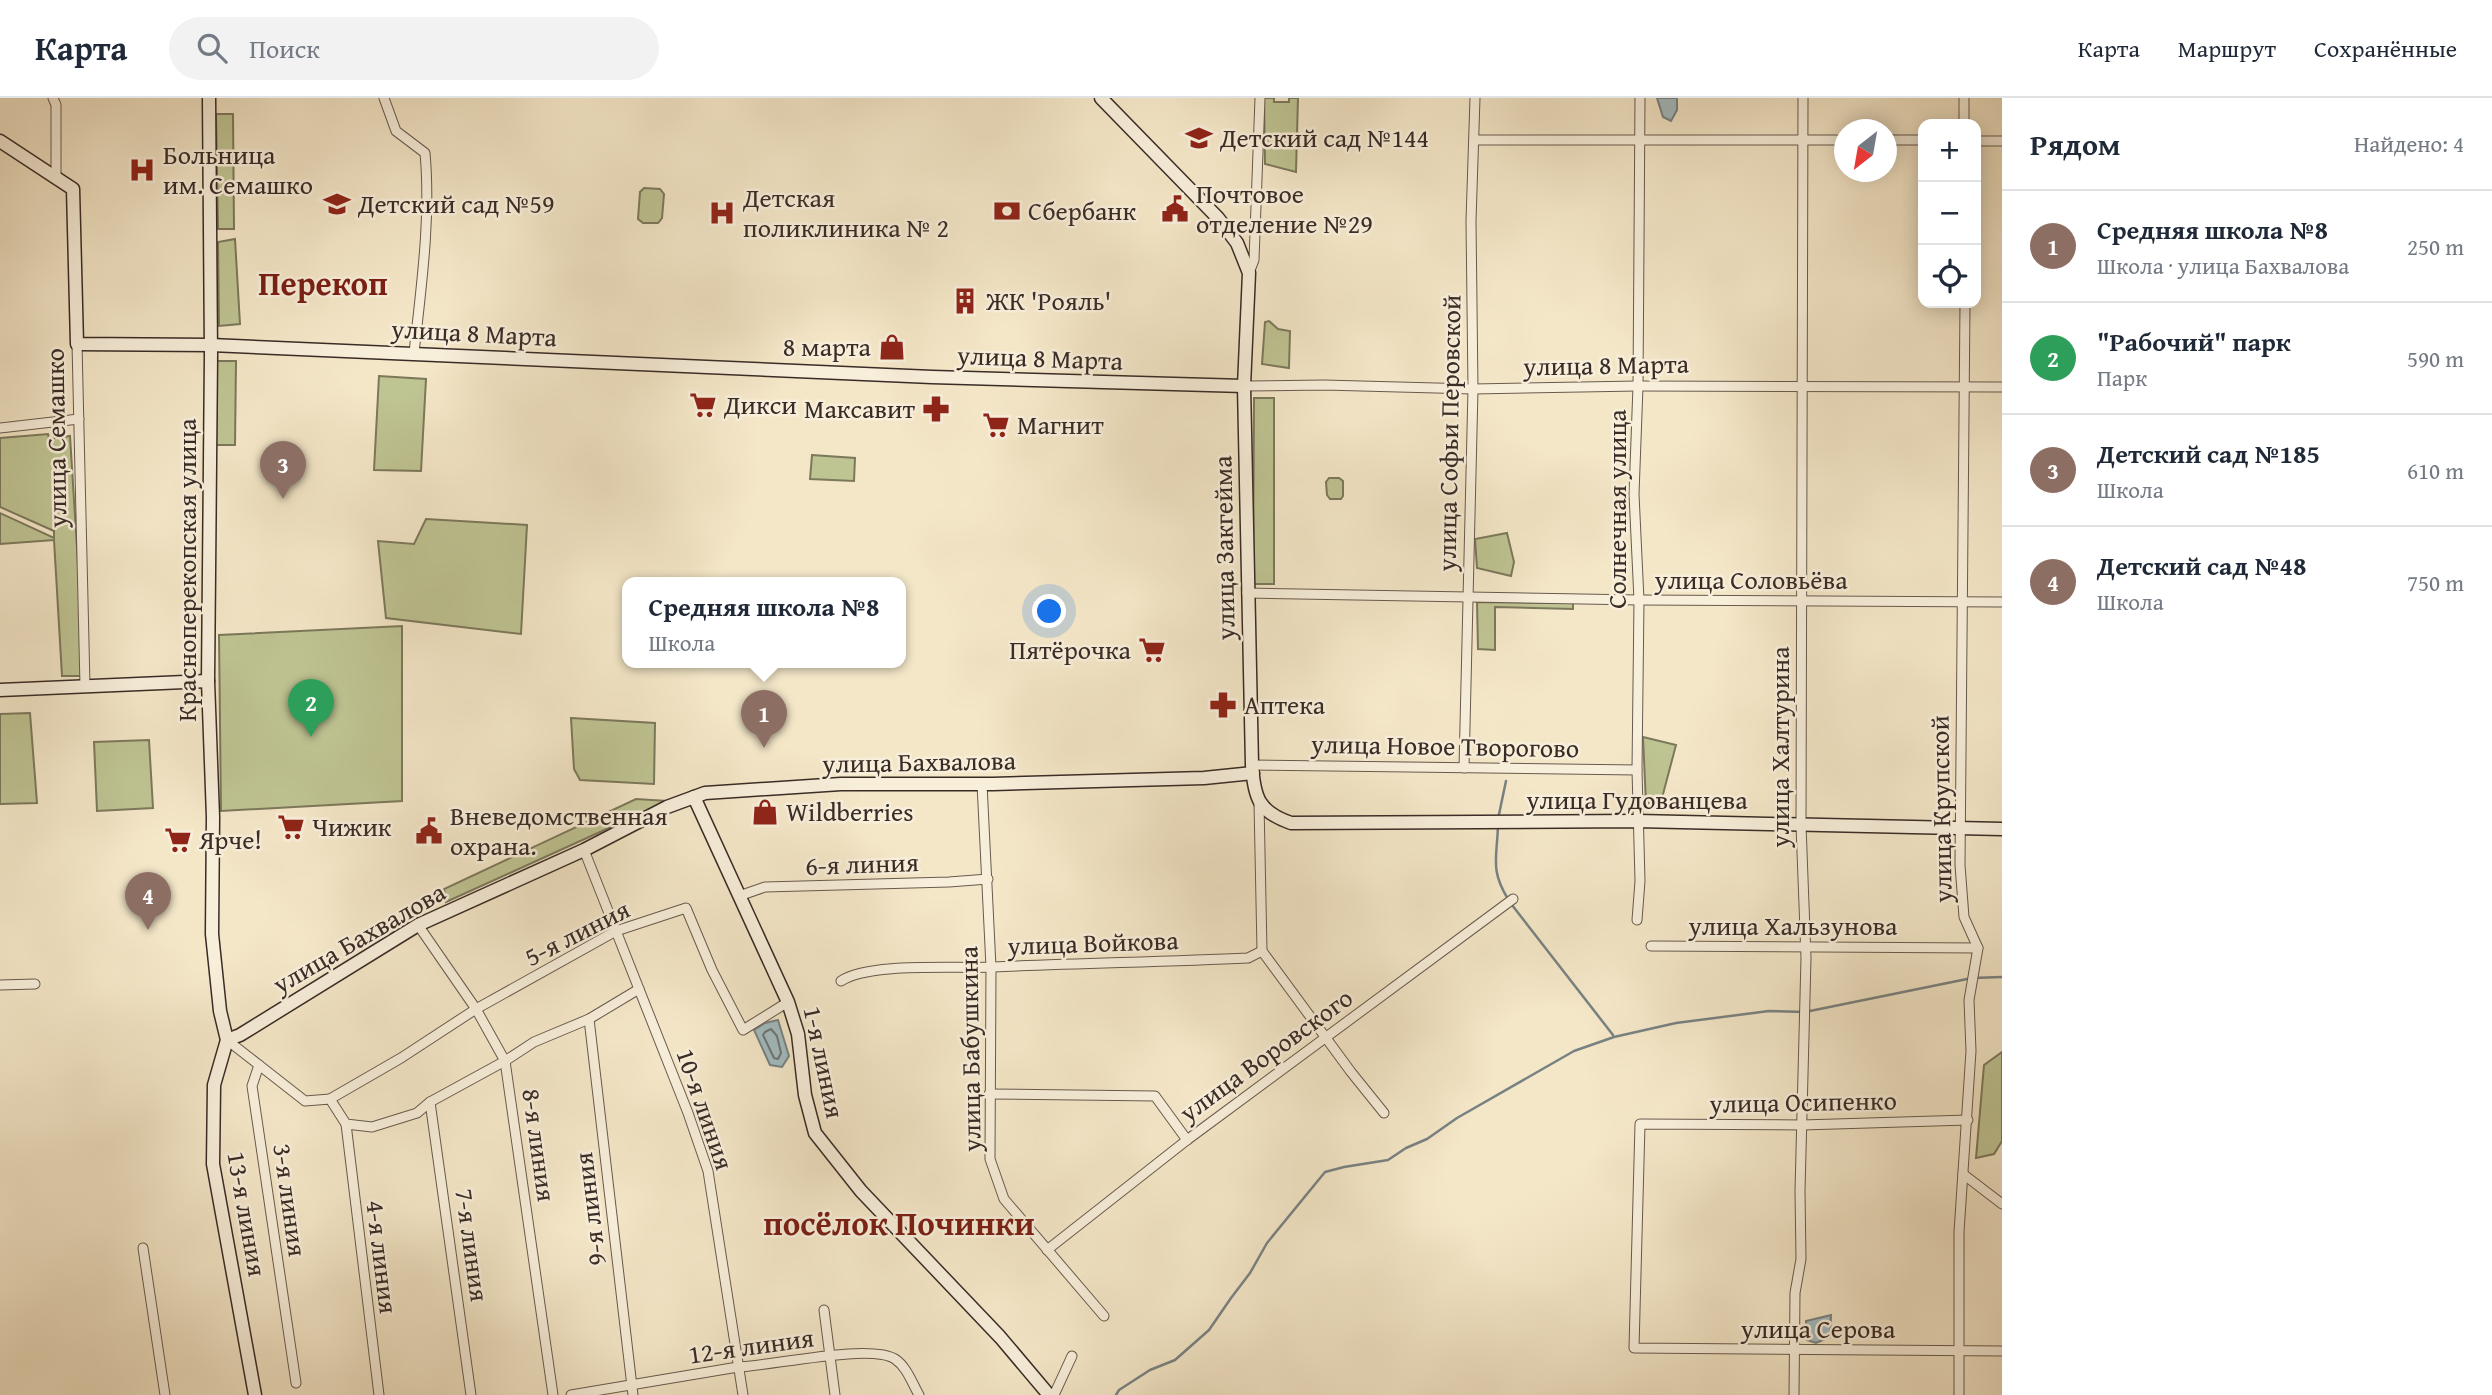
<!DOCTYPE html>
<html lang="ru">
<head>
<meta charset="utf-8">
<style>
  :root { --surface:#fff; --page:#f2f2f3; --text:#1f2937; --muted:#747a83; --line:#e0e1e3; --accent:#8f2418 }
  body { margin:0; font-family:"Gentium Book Plus",serif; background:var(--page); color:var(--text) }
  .controls { position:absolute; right:21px; top:21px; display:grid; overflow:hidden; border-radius:14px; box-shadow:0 4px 18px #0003 }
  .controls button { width:63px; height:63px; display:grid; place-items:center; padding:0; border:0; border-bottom:2px solid var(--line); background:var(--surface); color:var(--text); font:35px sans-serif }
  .compass { position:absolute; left:1834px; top:21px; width:63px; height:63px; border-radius:50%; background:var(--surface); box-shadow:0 4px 18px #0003; rotate:211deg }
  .you { position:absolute; left:1050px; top:514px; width:24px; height:24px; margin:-18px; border:5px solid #fff; border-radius:50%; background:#1a73e8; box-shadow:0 0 0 10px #1a73e833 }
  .badge { display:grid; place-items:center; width:46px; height:46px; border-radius:50%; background:var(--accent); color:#fff; font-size:23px; font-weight:700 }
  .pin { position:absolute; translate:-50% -58px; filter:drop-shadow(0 2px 4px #0008) }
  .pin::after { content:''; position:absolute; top:37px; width:24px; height:21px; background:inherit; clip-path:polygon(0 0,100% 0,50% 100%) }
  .popup { position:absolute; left:622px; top:479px; width:284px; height:91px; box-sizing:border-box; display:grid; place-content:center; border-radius:14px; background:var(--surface); filter:drop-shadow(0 2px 5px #0005); font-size:23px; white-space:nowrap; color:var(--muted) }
  .popup b { font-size:26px; color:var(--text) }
  .popup::after { content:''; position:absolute; left:50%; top:100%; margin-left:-14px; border:14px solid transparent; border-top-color:var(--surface) }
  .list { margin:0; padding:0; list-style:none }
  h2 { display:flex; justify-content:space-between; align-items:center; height:91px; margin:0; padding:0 28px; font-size:30px }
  h2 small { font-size:23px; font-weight:400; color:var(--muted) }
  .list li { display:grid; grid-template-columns:46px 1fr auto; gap:21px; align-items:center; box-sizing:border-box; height:112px; padding:0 28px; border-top:2px solid var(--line) }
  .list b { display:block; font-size:26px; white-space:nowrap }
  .list p { margin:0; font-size:23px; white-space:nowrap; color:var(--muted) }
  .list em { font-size:23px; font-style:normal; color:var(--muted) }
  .icon { flex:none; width:38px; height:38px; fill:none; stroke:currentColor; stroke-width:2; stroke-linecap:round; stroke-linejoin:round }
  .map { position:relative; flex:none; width:2002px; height:1297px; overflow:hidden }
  header { display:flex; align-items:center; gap:42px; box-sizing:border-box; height:98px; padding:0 35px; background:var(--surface); border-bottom:2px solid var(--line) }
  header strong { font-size:33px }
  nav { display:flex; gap:38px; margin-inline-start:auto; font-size:24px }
  .search { width:490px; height:63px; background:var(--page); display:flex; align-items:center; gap:18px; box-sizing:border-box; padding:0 24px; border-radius:38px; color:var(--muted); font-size:26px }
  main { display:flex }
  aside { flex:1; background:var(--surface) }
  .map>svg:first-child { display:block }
  .green { fill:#bfc493; stroke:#7c785c; stroke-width:2 }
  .water { fill:#a2bcc1; stroke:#788283; stroke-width:2 }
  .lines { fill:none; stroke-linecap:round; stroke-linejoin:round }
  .shore { stroke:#6e7474; stroke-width:2 }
  .stream { stroke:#788283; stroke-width:2.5 }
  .street-casing { stroke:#685a4e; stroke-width:11 }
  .secondary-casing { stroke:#392b26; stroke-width:15 }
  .street { stroke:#f8efdb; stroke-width:9 }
  .secondary { stroke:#f8efdb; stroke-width:12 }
  .labels { text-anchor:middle; stroke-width:5; stroke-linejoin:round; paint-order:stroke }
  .poi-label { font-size:26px; fill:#392b26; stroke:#f8efdb; text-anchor:start }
  .street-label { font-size:26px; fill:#392b26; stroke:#f8efdb }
  .district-label { font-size:33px; font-weight:bold; fill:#7a1f14; stroke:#f8efdb }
</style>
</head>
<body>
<header>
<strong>Карта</strong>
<div class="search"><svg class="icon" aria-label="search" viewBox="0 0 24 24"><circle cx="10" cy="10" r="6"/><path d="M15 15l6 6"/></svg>Поиск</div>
<nav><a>Карта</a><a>Маршрут</a><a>Сохранённые</a></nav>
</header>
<main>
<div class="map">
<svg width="2002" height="1297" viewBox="0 0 2002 1297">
  <rect width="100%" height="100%" fill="#f4e7c8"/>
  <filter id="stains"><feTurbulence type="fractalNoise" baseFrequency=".00286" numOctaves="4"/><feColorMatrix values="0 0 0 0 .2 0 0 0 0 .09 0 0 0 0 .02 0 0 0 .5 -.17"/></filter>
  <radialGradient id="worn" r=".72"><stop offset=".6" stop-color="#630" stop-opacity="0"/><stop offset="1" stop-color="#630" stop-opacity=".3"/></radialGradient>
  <g class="green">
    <path d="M1264 0H1274V4H1289V0H1298L1296 74 1265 66Z"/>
    <path d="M216 16H233L234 131H218Z"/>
    <path d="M644 90 660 91 664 96 662 120 658 125H643L638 121 640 94Z"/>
    <path d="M235 141 240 226 219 228 218 144Z"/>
    <path d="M1269 223 1278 231 1290 233 1289 270 1262 266 1265 224Z"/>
    <path d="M217 263H236L235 347H216Z"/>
    <path d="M379 278 426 281 421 373 374 372Z"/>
    <path d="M1254 300H1274V486H1253Z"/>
    <path d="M48 336 49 341 70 338 85 578H62L54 442 0 446V415L54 440V433L0 409V340Z"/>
    <path d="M812 357 855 360 854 383 810 381Z"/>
    <path d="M1329 380H1339L1343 383V398L1341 401H1330L1327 397 1326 384Z"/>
    <path d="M426 421 527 427 521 536 386 520 378 443 414 446Z"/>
    <path d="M1507 435 1514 464 1511 478 1477 470 1475 441Z"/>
    <path d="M1477 504 1573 505V511L1495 509V552L1478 551Z"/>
    <path d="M402 528V703L221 713 219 537Z"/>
    <path d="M30 615 37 705 0 706V616Z"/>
    <path d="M571 620 655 625 654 686 580 682 574 671Z"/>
    <path d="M1643 639 1676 647 1662 700 1646 706Z"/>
    <path d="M149 642 153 710 97 713 94 644Z"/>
    <path d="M636 701 668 703 446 804 444 791Z"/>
    <path d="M2002 954V1043L1994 1056 1976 1060 1984 967Z"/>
  </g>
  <g class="water">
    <path d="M1657 0H1677V12L1671 23 1663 19Z"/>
    <path d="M778 922 789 958 782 969 770 967 754 932 765 925Z"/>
    <path d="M1831 1217 1830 1239 1816 1245 1807 1242 1806 1223Z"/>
  </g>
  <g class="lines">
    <path class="shore" d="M771 931 777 938 781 955 778 961 774 960 763 937 765 934Z"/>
    <g class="stream">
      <path d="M1498 721 1506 683"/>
      <path d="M1498 727C1497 760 1490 772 1508 801"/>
      <path d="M1512 807 1613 937"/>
      <path d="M1116 1297 1119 1292 1150 1272 1175 1262 1209 1232 1231 1200 1250 1175 1267 1145 1325 1074 1344 1069 1388 1062 1406 1050 1427 1041 1457 1020 1574 953 1614 939 1676 925 1769 913 1805 914 1972 880 2002 879"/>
    </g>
    <g class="street-casing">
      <g id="street">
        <path d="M53 0 56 7V80"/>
        <path d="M384 0 396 33 425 55C431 121 421 190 414 255"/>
        <path d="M1964 26V0"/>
        <path d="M1474 42H1844"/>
        <path d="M1886 42H1923"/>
        <path d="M1976 43H2002"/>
        <path d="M1249 175 1254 162 1260 0"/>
        <path d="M77 246 85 588"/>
        <path d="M1244 288 1324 287 1473 291 1638 288 2002 289"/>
        <path d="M0 330 79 321"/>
        <path d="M1247 495 1639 502 2002 504"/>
        <path d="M1252 667 1637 672"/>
        <path d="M1464 670 1473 291 1471 123 1475 0"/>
        <path d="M982 686 991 869 990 1061 1004 1101 1104 1218"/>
        <path d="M1259 705 1262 853 1351 974 1384 1015"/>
        <path d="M584 752 688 1015 708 1073 743 1297"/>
        <path d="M739 798 765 789 949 784 988 781"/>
        <path d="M1637 822 1640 783 1637 672 1639 502 1634 396 1638 288 1640 0"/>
        <path d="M418 827 476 911 505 963 553 1297"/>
        <path d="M1651 848 1978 850"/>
        <path d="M841 883C869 864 957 871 993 869 1078 865 1163 864 1248 860L1262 853"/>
        <path d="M0 887 35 886"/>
        <path d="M589 921 633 1297"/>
        <path d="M227 942 259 967 252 988 296 1285"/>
        <path d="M259 967 305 1003 330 1001 346 1026 372 1029 417 1015 430 1004 505 963 534 944 589 921 639 891"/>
        <path d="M989 996 1155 998 1187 1042"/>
        <path d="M330 1001 401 960 476 911 616 833 686 810 712 872 743 932 788 904"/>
        <path d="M430 1004 471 1297"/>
        <path d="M1968 1022 1802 1027 1640 1026 1634 1250 2002 1253"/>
        <path d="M346 1026 379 1297"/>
        <path d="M1963 1076 2002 1106"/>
        <path d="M143 1150 165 1297"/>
        <path d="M1047 1152 1187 1042 1513 801"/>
        <path d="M824 1212 835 1297"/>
        <path d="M571 1297 738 1269C771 1268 870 1245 895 1261 907 1269 912 1285 919 1297"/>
        <path d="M1054 1297 1072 1258"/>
        <path d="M1794 1297 1795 1195 1801 1161 1800 1093 1806 860 1801 727 1803 0"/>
        <path d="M1959 1297V1134L1971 953 1969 902 1978 850 1964 819 1960 767 1965 205"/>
      </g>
    </g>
    <g class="secondary-casing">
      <g id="secondary">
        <path d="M209 0 211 256 208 583 213 719 212 836 220 913 227 942 214 987 213 1066 255 1297"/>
        <path d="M1101 0 1218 120 1237 145 1249 175 1244 288 1252 667C1254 700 1259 714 1291 725L1637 723 2002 731"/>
        <path d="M0 43 73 91 77 246 211 247 932 279 1244 288"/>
        <path d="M0 592 208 583"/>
        <path d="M694 699 788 904 798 936 805 997 815 1035 861 1093 1000 1239 1049 1297"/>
        <path d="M227 942 240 937 418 827 584 752 667 709 705 695 841 686H993L1204 680 1253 675"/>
      </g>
    </g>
    <use href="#street" class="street"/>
    <use href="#secondary" class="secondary"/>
  </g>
  <defs>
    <g id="school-bare" transform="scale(2.1)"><path d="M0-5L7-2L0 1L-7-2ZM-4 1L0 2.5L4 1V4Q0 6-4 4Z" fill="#8f2418" stroke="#f8efdb" stroke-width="2.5" paint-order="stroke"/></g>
    <g id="hospital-bare" transform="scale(2.1)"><path d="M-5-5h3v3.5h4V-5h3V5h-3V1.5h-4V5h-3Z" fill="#8f2418" stroke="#f8efdb" stroke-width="2.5" paint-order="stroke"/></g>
    <g id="civic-bare" transform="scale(2.1)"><path d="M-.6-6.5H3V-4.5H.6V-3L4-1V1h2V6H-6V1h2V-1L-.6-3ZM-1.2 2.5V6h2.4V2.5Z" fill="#8f2418" stroke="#f8efdb" stroke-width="2.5" paint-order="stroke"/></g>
    <g id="bank-bare" transform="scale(2.1)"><path d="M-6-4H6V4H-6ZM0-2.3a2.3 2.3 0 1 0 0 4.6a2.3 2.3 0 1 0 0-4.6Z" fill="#8f2418" stroke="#f8efdb" stroke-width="2.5" paint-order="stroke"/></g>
    <g id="building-bare" transform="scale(2.1)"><path d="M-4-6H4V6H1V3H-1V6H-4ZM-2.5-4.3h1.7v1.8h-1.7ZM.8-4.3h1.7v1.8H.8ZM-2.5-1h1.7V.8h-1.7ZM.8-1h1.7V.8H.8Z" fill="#8f2418" stroke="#f8efdb" stroke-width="2.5" paint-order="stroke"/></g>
    <g id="shop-bare" transform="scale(2.1)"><path d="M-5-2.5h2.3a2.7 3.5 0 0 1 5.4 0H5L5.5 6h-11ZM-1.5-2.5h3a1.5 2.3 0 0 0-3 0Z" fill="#8f2418" stroke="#f8efdb" stroke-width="2.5" paint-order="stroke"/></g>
    <g id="supermarket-bare" transform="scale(2.1)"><path d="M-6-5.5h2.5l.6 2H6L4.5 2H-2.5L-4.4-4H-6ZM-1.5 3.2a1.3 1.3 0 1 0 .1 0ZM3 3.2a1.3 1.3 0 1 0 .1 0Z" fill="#8f2418" stroke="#f8efdb" stroke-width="2.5" paint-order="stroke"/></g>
    <g id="pharmacy-bare" transform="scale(2.1)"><path d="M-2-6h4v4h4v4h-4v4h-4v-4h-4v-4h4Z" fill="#8f2418" stroke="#f8efdb" stroke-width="2.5" paint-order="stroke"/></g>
  </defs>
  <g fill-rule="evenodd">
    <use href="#school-bare" x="1199" y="40"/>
    <use href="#hospital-bare" x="142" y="72"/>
    <use href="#school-bare" x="337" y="106"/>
    <use href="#civic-bare" x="1175" y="111"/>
    <use href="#bank-bare" x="1007" y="113"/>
    <use href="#hospital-bare" x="722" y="115"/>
    <use href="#building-bare" x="965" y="203"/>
    <use href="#shop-bare" x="892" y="249"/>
    <use href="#supermarket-bare" x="703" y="307"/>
    <use href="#pharmacy-bare" x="936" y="311"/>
    <use href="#supermarket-bare" x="996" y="327"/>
    <use href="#supermarket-bare" x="1152" y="552"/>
    <use href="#pharmacy-bare" x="1223" y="607"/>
    <use href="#shop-bare" x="765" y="714"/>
    <use href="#supermarket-bare" x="291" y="729"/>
    <use href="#civic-bare" x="429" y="733"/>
    <use href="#supermarket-bare" x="178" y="742"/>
  </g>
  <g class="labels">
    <g class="poi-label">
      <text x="1220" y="49">Детский сад №144</text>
      <text x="163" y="66">Больница<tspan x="163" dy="30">им. Семашко</tspan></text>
      <text x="1196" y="105">Почтовое<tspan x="1196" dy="30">отделение №29</tspan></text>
      <text x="743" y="109">Детская<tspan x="743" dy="30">поликлиника № 2</tspan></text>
      <text x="358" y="115">Детский сад №59</text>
      <text x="1028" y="122">Сбербанк</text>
      <text x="986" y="212">ЖК 'Рояль'</text>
      <text x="871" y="258" text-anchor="end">8 марта</text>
      <text x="724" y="316">Дикси</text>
      <text x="915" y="320" text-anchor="end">Максавит</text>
      <text x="1017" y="336">Магнит</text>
      <text x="1131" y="561" text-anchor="end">Пятёрочка</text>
      <text x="1244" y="616">Аптека</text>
      <text x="786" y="723">Wildberries</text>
      <text x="450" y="727">Вневедомственная<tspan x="450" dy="30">охрана.</tspan></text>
      <text x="312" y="738">Чижик</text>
      <text x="199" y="751">Ярче!</text>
    </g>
    <g class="street-label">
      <text transform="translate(474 235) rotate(3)" y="9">улица 8 Марта</text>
      <text transform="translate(1040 260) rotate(2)" y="9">улица 8 Марта</text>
      <text transform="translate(1606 267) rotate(-1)" y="9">улица 8 Марта</text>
      <text transform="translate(1449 335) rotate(-89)" y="9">улица Софьи Перовской</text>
      <text transform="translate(56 340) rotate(-91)" y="9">улица Семашко</text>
      <text transform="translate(1617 411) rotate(-90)" y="9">Солнечная улица</text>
      <text transform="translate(1224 450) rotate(-91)" y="9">улица Закгейма</text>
      <text transform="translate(187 472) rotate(-90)" y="9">Красноперекопская улица</text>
      <text x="1751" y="491">улица Соловьёва</text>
      <text transform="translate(1445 648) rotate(1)" y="9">улица Новое Творогово</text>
      <text transform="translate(1780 649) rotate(-90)" y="9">улица Халтурина</text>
      <text transform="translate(919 664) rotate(-1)" y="9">улица Бахвалова</text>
      <text x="1637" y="711">улица Гудованцева</text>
      <text transform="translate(1941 711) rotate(-91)" y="9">улица Крупской</text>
      <text transform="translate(862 766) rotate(-2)" y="9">6-я линия</text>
      <text x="1793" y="837">улица Хальзунова</text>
      <text transform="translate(577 835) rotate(-27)" y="9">5-я линия</text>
      <text transform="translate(359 840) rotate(-30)" y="9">улица Бахвалова</text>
      <text transform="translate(1093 845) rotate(-2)" y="9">улица Войкова</text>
      <text transform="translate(970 951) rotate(-91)" y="9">улица Бабушкина</text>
      <text transform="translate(1266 957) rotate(-36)" y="9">улица Воровского</text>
      <text transform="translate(824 964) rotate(78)" y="9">1-я линия</text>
      <text transform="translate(1803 1004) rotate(-1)" y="9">улица Осипенко</text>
      <text transform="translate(705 1011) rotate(71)" y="9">10-я линия</text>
      <text transform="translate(539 1047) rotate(82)" y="9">8-я линия</text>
      <text transform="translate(290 1102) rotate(82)" y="9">3-я линия</text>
      <text transform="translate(590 1111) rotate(-97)" y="9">9-я линия</text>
      <text transform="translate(247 1116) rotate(80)" y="9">13-я линия</text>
      <text transform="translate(472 1147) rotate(82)" y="9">7-я линия</text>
      <text transform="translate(382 1159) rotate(83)" y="9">4-я линия</text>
      <text x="1818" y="1240">улица Серова</text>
      <text transform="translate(751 1248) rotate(-8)" y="9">12-я линия</text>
    </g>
    <g class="district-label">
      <text x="323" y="197">Перекоп</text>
      <text x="899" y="1137">посёлок Починки</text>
    </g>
  </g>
  <rect width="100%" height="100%" filter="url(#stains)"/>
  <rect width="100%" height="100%" fill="url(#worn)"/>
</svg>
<div class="controls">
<button>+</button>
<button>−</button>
<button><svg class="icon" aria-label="locate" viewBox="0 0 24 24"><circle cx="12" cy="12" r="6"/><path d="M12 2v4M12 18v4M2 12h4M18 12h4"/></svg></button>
</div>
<svg class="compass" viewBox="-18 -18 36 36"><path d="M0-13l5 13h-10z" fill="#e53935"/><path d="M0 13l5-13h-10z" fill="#747a83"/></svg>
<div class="you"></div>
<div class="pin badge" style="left:764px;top:650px;background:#8d6e63">1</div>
<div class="popup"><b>Средняя школа №8</b>Школа</div>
<div class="pin badge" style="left:311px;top:639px;background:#2e9e5b">2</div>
<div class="pin badge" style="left:283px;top:401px;background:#8d6e63">3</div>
<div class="pin badge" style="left:148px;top:832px;background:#8d6e63">4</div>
</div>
<aside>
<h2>Рядом<small>Найдено: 4</small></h2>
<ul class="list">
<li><span class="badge" style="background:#8d6e63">1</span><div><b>Средняя школа №8</b><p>Школа · улица Бахвалова</p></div><em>250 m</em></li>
<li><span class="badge" style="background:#2e9e5b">2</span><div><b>&quot;Рабочий&quot; парк</b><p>Парк</p></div><em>590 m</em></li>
<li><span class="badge" style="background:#8d6e63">3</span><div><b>Детский сад №185</b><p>Школа</p></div><em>610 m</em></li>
<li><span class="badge" style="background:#8d6e63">4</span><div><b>Детский сад №48</b><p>Школа</p></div><em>750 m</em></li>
</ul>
</aside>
</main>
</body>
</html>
